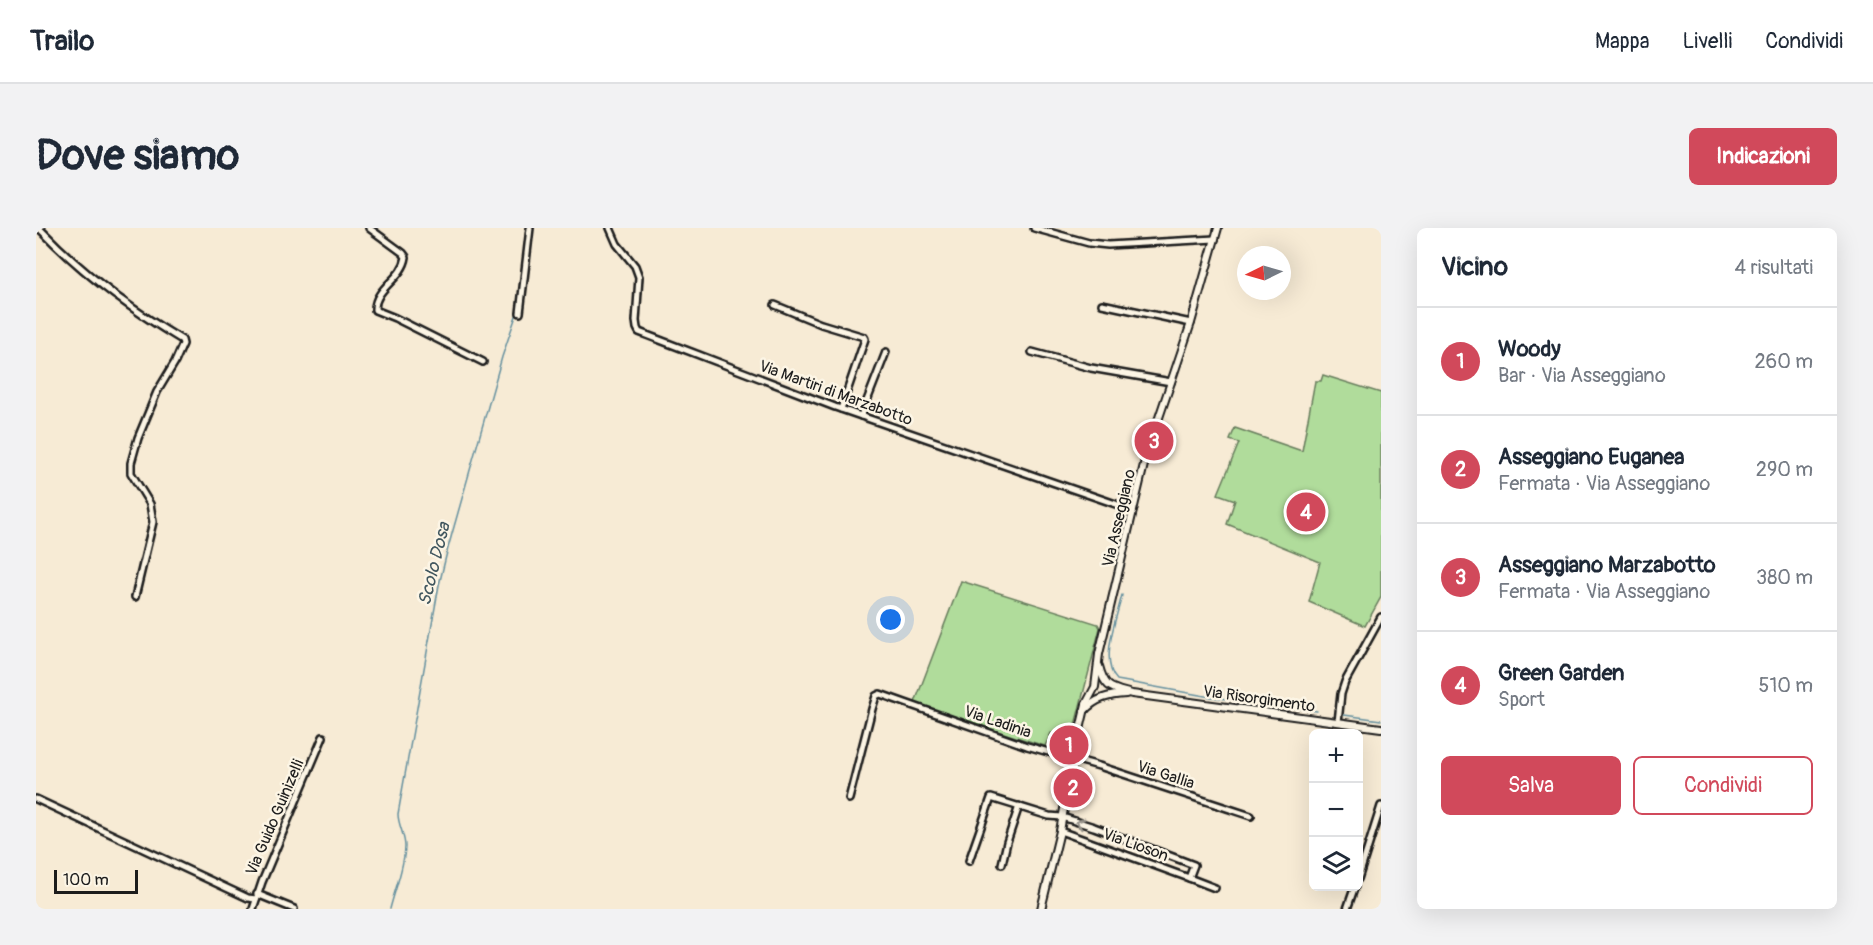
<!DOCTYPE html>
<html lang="it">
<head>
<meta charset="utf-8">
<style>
  :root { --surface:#fff; --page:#f2f2f3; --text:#1f2937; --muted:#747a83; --line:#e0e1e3; --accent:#d1495b }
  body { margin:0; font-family:Pangolin,sans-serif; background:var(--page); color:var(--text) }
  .controls { position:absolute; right:18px; bottom:18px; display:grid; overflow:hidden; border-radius:9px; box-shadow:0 6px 24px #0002 }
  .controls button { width:54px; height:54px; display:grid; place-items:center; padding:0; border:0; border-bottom:2px solid var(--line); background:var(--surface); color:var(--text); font:30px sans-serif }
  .compass { position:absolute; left:1201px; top:18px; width:54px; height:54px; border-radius:50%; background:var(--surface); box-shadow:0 6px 24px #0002; rotate:265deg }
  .scale { position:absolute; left:18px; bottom:15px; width:84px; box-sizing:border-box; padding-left:6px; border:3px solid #1c1c1c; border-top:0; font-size:16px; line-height:21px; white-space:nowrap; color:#1c1c1c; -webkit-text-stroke:4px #fcf5e5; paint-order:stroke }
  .you { position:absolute; left:855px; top:392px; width:21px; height:21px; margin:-15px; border:4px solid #fff; border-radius:50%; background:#1a73e8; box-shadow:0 0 0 9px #1a73e833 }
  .badge { display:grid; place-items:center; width:39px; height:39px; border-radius:50%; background:var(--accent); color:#fff; font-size:20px; font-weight:700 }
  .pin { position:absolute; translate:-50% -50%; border:3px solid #fff; box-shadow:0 2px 6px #0006 }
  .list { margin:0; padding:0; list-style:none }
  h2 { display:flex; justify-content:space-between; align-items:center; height:78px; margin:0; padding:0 24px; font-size:26px }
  h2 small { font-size:20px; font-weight:400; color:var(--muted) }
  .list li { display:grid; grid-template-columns:39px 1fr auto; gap:18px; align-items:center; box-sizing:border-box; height:108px; padding:0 24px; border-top:2px solid var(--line) }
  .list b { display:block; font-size:22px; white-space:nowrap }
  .list p { margin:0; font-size:20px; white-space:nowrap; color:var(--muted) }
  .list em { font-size:20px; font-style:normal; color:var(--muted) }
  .actions { display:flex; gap:12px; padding:18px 24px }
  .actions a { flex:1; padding:14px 0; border:2px solid var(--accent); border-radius:9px; text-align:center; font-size:21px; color:var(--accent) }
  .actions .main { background:var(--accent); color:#fff }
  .icon { flex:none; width:33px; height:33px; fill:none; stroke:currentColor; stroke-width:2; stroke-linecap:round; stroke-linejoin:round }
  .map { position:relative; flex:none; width:1345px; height:681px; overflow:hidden; border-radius:9px }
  header { display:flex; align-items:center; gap:36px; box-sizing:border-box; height:84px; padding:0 30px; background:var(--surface); border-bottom:2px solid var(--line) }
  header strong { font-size:28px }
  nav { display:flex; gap:33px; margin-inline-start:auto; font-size:21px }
  .intro { display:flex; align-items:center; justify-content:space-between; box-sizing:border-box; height:144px; padding:0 36px }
  h1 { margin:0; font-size:42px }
  .button { padding:15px 27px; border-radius:9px; background:var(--accent); color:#fff; font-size:21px; font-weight:700 }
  main { display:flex; gap:36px; padding:0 36px }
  aside { flex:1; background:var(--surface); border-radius:9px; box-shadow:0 6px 24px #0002 }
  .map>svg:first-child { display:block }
  .green { fill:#b0dc9b; stroke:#667c5c; stroke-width:1.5 }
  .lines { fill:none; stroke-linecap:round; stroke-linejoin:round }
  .stream { stroke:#65909f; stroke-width:1.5 }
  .minor-casing { stroke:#1c1c1c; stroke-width:10 }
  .tertiary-casing { stroke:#1c1c1c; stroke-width:10 }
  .minor { stroke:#fcf5e5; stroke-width:5 }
  .tertiary { stroke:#fcf5e5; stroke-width:6 }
  .oneway { stroke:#97938b }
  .labels { text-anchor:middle; stroke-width:5; stroke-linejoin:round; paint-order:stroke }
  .street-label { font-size:16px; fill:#1c1c1c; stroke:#fcf5e5 }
  .water-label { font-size:18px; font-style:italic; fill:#40565e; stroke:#fcf5e5 }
</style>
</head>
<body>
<header>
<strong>Trailo</strong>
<nav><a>Mappa</a><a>Livelli</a><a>Condividi</a></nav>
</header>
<div class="intro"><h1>Dove siamo</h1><a class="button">Indicazioni</a></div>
<main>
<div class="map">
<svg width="1345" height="681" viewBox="0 0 1345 681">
  <rect width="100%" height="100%" fill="#f7ebd5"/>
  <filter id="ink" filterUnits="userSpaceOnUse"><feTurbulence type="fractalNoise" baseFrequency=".0167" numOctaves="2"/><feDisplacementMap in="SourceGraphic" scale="12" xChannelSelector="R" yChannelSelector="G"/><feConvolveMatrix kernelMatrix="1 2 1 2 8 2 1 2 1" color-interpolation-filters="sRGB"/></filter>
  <g filter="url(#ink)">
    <g class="green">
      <path d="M1287 147 1345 165V369L1329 398 1273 374 1284 334 1191 296 1199 272 1182 266 1203 215 1194 212 1199 200 1266 223 1279 153H1285Z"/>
      <path d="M925 353 1062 396 1064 400 1036 509 1015 505 1009 518 878 477Z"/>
    </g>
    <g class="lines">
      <g class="stream">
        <path d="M1086 367C1081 389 1063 434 1081 452L1169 468 1281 483"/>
        <path d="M1308 487 1345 492"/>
        <path d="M354 681C359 661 368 640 369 619 369 607 362 597 362 586L403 357 412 320 466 129 482 82"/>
      </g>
      <g class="minor-casing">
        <g id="minor">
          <path d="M3 0C45 44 94 81 146 112L147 116 139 134 121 164 102 210 95 235V245L114 276 117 294 99 369"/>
          <path d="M333 0 367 25 370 29C367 51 338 60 339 82L359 90 447 134"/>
          <path d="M574 0 581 16 599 38 603 49 600 93 601 100 603 104 799 179 1097 282"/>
          <path d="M998 0 1053 15 1072 17 1179 11"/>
          <path d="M1066 76 1155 95"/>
          <path d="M739 77 785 96 828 109 829 111 805 181"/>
          <path d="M484 85 494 0"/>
          <path d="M996 124 1055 140 1135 154"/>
          <path d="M825 188 850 124"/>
          <path d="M1302 494 1305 466 1309 454 1345 389"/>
          <path d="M0 571 212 670 220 671"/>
          <path d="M813 571 836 481 840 468 844 466 991 518 1063 538 1215 588"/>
          <path d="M933 633 955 570 1013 588 1026 589 1058 599 1158 637 1153 650 1024 603"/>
          <path d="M966 636 971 614 983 578"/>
          <path d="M1153 650 1179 660"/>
          <path d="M1322 651 1345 578"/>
          <path d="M221 666 258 681"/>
          <path d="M217 681 226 654 287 509"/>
          <path d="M1311 681 1319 658"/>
        </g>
      </g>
      <g class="tertiary-casing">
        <g id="tertiary">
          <path d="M1063 438C1069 461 1075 460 1096 466L1345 500"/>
          <path d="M1048 483C1060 470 1073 467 1090 466"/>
          <path d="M1005 681 1024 603 1037 531 1050 476 1059 459 1063 426 1110 228 1155 95 1182 0"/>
        </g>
      </g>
      <use href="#minor" class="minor"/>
      <use href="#tertiary" class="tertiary"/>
    </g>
    <defs><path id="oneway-chevron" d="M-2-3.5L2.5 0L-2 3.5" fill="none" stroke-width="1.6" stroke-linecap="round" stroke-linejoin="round" transform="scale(1.5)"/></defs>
    <use class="oneway" href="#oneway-chevron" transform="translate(1044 595) rotate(-163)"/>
  </g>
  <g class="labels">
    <g class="street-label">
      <text transform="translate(800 164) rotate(20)" y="6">Via Martiri di Marzabotto</text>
      <text transform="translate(1082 290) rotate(-77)" y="6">Via Asseggiano</text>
      <text transform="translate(1223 470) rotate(8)" y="6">Via Risorgimento</text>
      <text transform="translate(962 493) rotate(19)" y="6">Via Ladinia</text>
      <text transform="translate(1130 546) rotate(18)" y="6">Via Gallia</text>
      <text transform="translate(238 589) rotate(-67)" y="6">Via Guido Guinizelli</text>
      <text transform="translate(1100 616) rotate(20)" y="6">Via Lioson</text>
    </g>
    <g class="water-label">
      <text transform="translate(398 336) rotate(-76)" y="6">Scolo Dosa</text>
    </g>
  </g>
</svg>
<div class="controls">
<button>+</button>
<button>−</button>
<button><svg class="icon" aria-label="layers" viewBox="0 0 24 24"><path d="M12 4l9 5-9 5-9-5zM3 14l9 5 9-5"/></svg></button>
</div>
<svg class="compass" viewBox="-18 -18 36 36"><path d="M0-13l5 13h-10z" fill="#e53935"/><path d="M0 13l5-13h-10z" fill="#747a83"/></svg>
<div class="scale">100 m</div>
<div class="you"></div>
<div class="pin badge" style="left:1033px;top:517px">1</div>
<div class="pin badge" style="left:1037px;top:560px">2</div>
<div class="pin badge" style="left:1118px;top:213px">3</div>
<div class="pin badge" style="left:1270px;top:284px">4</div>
</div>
<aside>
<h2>Vicino<small>4 risultati</small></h2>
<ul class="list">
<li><span class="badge">1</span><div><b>Woody</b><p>Bar · Via Asseggiano</p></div><em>260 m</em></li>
<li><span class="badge">2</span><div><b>Asseggiano Euganea</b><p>Fermata · Via Asseggiano</p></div><em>290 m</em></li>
<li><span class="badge">3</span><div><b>Asseggiano Marzabotto</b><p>Fermata · Via Asseggiano</p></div><em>380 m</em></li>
<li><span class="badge">4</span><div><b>Green Garden</b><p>Sport</p></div><em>510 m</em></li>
</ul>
<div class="actions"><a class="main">Salva</a><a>Condividi</a></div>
</aside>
</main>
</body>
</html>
